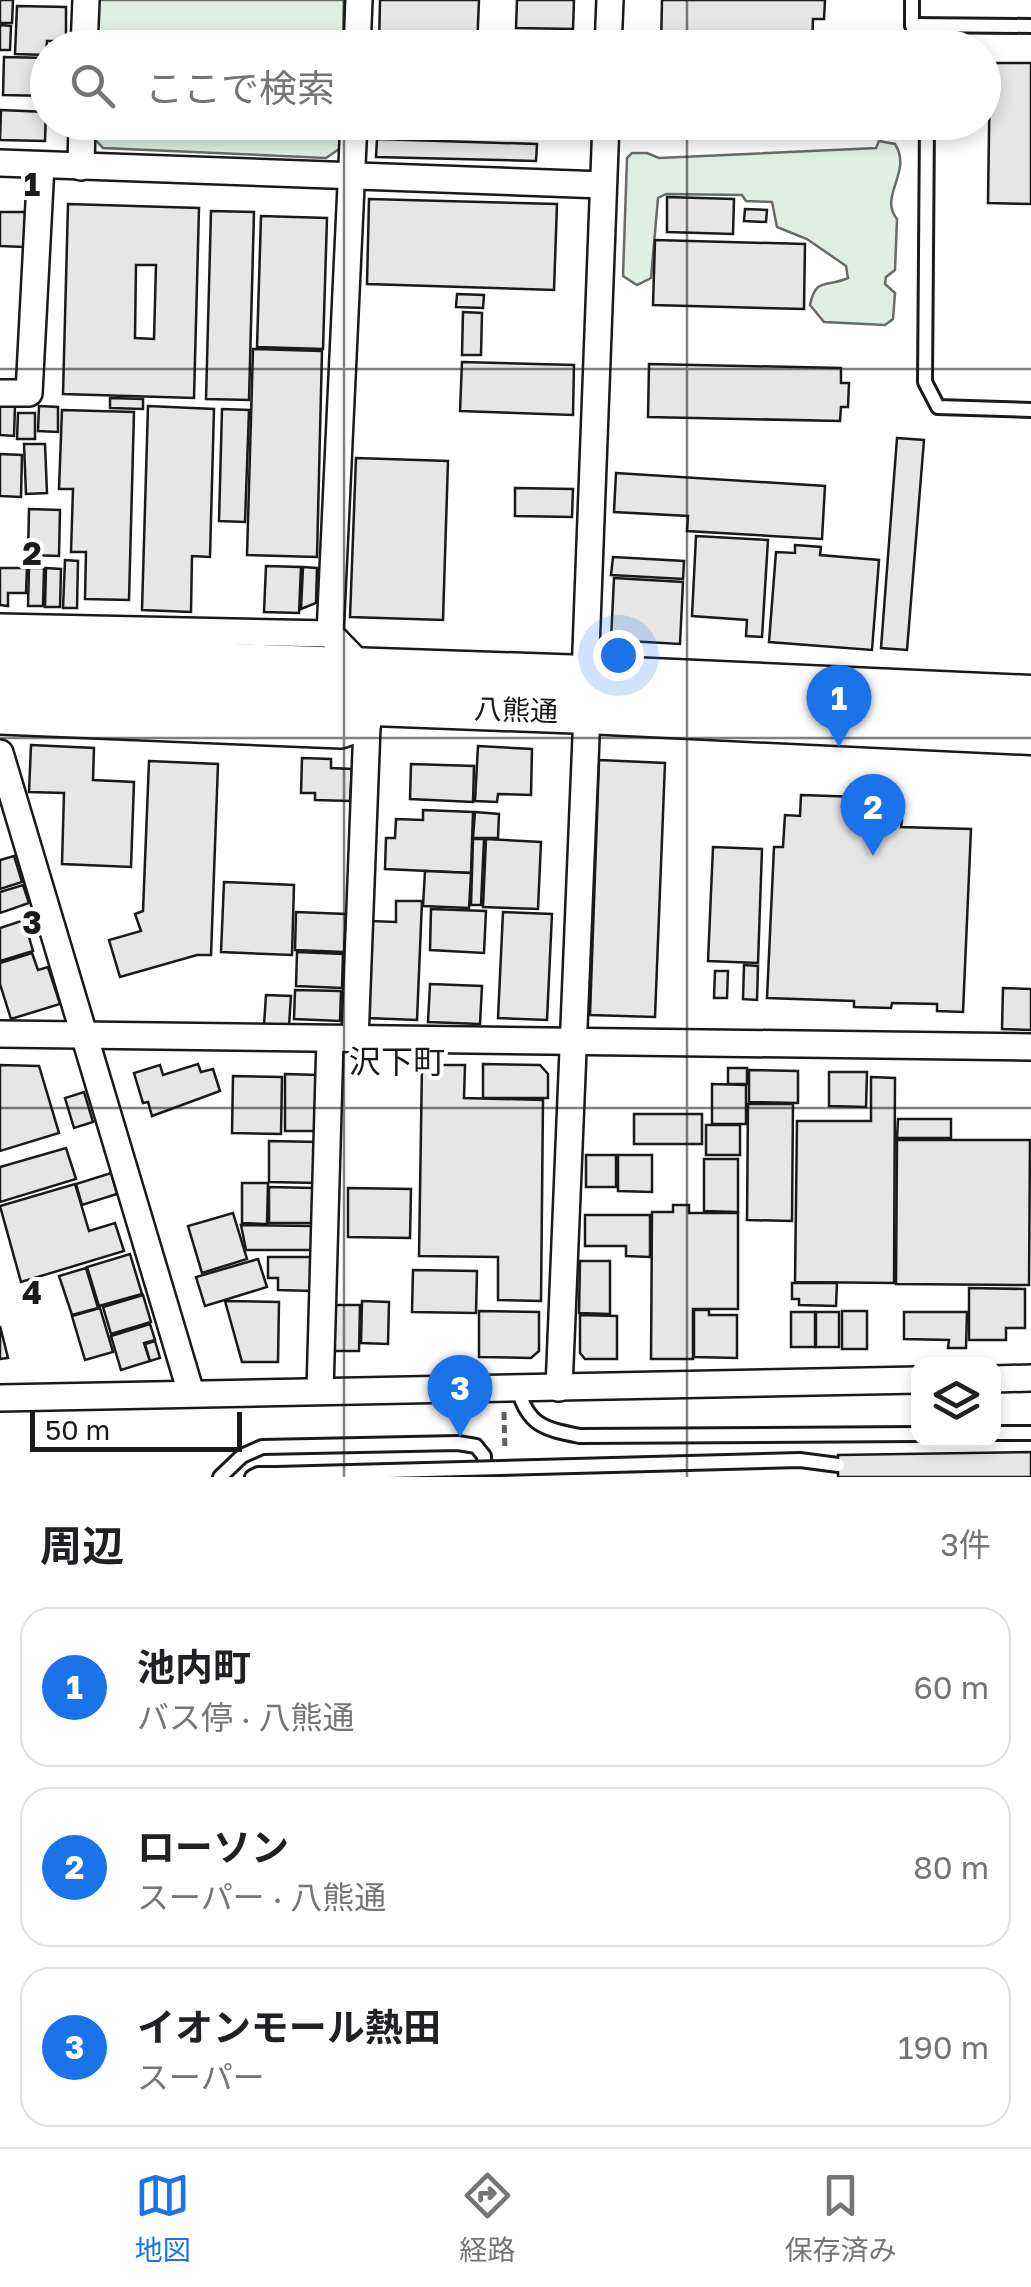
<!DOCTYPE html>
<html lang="ja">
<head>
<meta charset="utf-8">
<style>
  :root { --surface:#fff; --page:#f6f6f6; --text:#202124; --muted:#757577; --line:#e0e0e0; --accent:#1a73e8 }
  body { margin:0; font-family:"Golos Text","Noto Sans JP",sans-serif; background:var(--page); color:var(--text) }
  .controls { position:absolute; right:30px; bottom:30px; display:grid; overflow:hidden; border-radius:20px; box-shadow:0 5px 15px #0003 }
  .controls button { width:90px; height:90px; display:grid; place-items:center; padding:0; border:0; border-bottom:2px solid var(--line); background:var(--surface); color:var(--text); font:50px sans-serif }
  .scale { position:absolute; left:30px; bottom:25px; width:212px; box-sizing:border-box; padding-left:10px; border:5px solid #1a1a1a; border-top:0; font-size:28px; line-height:35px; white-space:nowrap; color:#1a1a1a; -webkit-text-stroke:8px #fff; paint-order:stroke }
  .you { position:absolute; left:618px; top:655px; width:35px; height:35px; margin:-25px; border:8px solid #fff; border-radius:50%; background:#1a73e8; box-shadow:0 0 0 15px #1a73e833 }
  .badge { display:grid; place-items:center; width:65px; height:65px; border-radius:50%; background:var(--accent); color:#fff; font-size:32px; font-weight:700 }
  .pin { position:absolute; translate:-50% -82px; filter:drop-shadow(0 2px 5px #0008) }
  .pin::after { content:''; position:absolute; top:52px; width:35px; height:30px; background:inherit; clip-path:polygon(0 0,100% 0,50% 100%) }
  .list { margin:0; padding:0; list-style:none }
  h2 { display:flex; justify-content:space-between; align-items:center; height:130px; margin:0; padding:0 40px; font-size:42px }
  h2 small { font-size:32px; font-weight:400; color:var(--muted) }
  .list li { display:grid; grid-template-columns:65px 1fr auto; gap:30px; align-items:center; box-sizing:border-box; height:160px; margin:0 20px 20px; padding:0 20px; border:2px solid var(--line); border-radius:30px }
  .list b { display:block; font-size:38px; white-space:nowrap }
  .list p { margin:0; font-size:32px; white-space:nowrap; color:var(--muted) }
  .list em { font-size:32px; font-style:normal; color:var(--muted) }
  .icon { flex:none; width:55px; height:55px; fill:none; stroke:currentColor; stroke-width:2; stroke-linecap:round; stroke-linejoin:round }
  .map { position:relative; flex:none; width:1031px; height:1477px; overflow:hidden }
  .search { position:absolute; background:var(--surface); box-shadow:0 5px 15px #0003; left:30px; right:30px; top:30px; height:110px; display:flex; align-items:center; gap:25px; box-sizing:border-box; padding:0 35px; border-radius:55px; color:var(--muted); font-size:38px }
  .sheet { height:670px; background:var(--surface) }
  nav { display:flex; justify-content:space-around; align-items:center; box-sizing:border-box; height:140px; border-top:2px solid var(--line); background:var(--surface); font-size:28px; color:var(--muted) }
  nav a { display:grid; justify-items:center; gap:5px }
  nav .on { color:var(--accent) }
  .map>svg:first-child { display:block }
  .green { fill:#e0efe3; stroke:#6a6a6a; stroke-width:2.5 }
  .building { fill:#e6e6e6; stroke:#1a1a1a; stroke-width:2.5; fill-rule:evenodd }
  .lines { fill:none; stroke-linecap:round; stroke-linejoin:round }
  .lane-casing { stroke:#1a1a1a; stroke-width:18 }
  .street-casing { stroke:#1a1a1a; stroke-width:30 }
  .primary-casing { stroke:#1a1a1a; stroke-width:45 }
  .path { stroke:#5f5f5f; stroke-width:5; stroke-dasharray:8 5; stroke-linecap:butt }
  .lane { stroke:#fff; stroke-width:12 }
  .street { stroke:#fff; stroke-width:25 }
  .primary { stroke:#fff; stroke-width:40 }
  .lane-bridge-casing { stroke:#1a1a1a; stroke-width:18; stroke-linecap:butt }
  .lane-bridge { stroke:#fff; stroke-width:12 }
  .grid { fill:none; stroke:#1a1a1a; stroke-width:2.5; stroke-opacity:0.55 }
  .labels { text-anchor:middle; stroke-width:8; stroke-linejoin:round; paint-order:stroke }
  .street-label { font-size:28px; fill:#1a1a1a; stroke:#fff }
  .quarter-label { font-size:32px; fill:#1a1a1a; stroke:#fff }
  .grid-label { font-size:32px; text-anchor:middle; font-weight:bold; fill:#1a1a1a; stroke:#fff; stroke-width:8; stroke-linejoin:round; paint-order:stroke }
</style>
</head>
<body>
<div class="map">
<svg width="1031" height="1477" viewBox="0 0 1031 1477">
  <rect width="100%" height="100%" fill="#fff"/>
  <g class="green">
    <path d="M97 0H344L343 47 96 48Z"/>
    <path d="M94 123H340L339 149 326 158 103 148 94 138Z"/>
    <path d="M879 141 895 144C913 172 878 196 897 219L895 270 886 277 885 284 895 293 893 319 885 325 824 322 810 305C816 276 827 288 848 278L846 266 807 239 777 227 772 202 746 201 742 195 666 194 658 198 651 278 637 285 623 276 627 158 632 153H647L659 158 876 148Z"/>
  </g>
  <g class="building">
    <path d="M0 0H13L12 23H0Z"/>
    <path d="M380 0H479L477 48H379Z"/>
    <path d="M517 0H574L573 29 516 28Z"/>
    <path d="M662 0H825L824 19H813L812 48H661Z"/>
    <path d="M17 6 66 7V41H47L46 55 15 54Z"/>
    <path d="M0 25 11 26 10 50H0Z"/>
    <path d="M4 57 48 58V96L3 95Z"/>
    <path d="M990 63H1031V204L988 203Z"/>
    <path d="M1 110 46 112 45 141 0 140Z"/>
    <path d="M377 139 537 144 536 161 376 157Z"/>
    <path d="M667 197 734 199 733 234 667 232Z"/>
    <path d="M369 199 557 204 554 290 367 284Z"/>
    <path d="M68 204 199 208 194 398 63 394ZM136 265H156L154 339 135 338Z"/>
    <path d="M745 209 767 210 766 222 744 221Z"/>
    <path d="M211 211 254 212 249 400 206 399Z"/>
    <path d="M0 212H25L24 247 0 246Z"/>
    <path d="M261 216 327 218 323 349 257 347Z"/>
    <path d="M655 240 805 244 804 309 653 305Z"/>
    <path d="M457 294 484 295 483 308 456 307Z"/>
    <path d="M463 312 482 313 481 355H462Z"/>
    <path d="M253 349 322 351 317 557 247 555Z"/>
    <path d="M462 362 574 365 573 415 460 411Z"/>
    <path d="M649 364 841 368V383H849L848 407H841L840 421 648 417Z"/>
    <path d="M110 398 143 399V409L110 408Z"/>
    <path d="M0 405 15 406 14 436 0 435Z"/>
    <path d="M39 406 58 407V432L38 431Z"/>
    <path d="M148 406 214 409 210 557 192 556 191 612 142 610Z"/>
    <path d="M222 409 249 410 245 522 219 521Z"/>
    <path d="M62 410 134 412 129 600 85 599 86 552H71L73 489H59Z"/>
    <path d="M18 413H35V439H17Z"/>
    <path d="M897 438 924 440 907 650 881 648Z"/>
    <path d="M24 444H45L47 493 26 494Z"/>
    <path d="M0 454 22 455 21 497 0 496Z"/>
    <path d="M356 458 448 461 443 620 350 617Z"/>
    <path d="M616 473 825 486 822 539 687 531 688 516 614 512Z"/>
    <path d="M515 488 573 489 572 517 515 516Z"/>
    <path d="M29 509 60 510 59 556 28 555Z"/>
    <path d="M696 536 768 540 762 637 746 636 747 620 692 616Z"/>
    <path d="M795 545 821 547 820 555 879 560 872 650 769 642 776 552 795 553Z"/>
    <path d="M613 557 684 561 683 579 611 575Z"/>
    <path d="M65 560 78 561 77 608H63Z"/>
    <path d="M266 566 301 567 299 613 264 612Z"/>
    <path d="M303 567 317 568 316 603 301 609Z"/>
    <path d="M0 568H27L26 593H8V606L0 605Z"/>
    <path d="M29 568H44L43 606H28Z"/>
    <path d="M46 568 61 569 60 607H45Z"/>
    <path d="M614 578 683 582 680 644 611 640Z"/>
    <path d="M31 745 94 748 93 780 134 782 131 867 62 864 64 793 29 792Z"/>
    <path d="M478 746 532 749 531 795 498 794 497 802 475 801Z"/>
    <path d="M302 758 331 759V768L352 769 350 801 315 800V793H301Z"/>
    <path d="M599 760 665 763 655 1017 590 1015Z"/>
    <path d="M149 761 218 764 211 955H197L120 977 109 940 141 931 135 914 143 911Z"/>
    <path d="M411 764 474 766 473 802 410 799Z"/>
    <path d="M801 795 860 797 859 818 902 820 901 827 971 829 963 1012 937 1011V1004L892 1003 891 1008 854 1007V1001L767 998 774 847H783L785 815 800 816Z"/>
    <path d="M423 810 473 812 471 873 385 869 386 838H395L396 819 423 820Z"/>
    <path d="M475 812 499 814 498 838H473Z"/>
    <path d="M473 839H484L481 905H471Z"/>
    <path d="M486 839 541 842 538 909 483 907Z"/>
    <path d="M713 847 762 849 758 963 708 961Z"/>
    <path d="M14 856 22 882 0 889V860Z"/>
    <path d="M425 871 471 873 469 908 423 906Z"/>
    <path d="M224 882 294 885 292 955 221 952Z"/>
    <path d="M23 885 29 903 0 913V892Z"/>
    <path d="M396 901H422L417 1020 367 1018 371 921 396 922Z"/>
    <path d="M431 909 486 911 484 953 430 950Z"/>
    <path d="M296 912 346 914 344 952 295 950Z"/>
    <path d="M503 912 552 914 547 1020 498 1018Z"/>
    <path d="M24 920 33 951 0 961V928Z"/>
    <path d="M297 952 343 954 342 988 296 986Z"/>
    <path d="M32 953 38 970 48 967 60 1004 11 1019 0 984V963Z"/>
    <path d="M744 965 758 966 757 1000 743 999Z"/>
    <path d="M715 971H728L727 998H714Z"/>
    <path d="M430 984 482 986 480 1024 428 1022Z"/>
    <path d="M1003 988 1031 989V1030L1002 1029Z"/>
    <path d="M295 990 341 991 340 1021 294 1019Z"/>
    <path d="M266 995 291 996 289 1026 264 1025Z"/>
    <path d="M198 1064 201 1072 213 1069 220 1091 152 1116 148 1102 143 1103 134 1073 160 1065 163 1075Z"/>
    <path d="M483 1064 540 1065 548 1074V1098H483Z"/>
    <path d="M0 1065 39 1066 59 1133 0 1151Z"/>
    <path d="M422 1065H465L464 1098 543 1100 541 1301 498 1300V1257L419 1256Z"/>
    <rect x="728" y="1068" width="19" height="16"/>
    <path d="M749 1070 798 1071V1103L749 1102Z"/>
    <path d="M829 1072H867L866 1107 829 1106Z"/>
    <path d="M285 1074 318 1075 317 1131H285Z"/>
    <path d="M233 1076 282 1077 281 1134 232 1133Z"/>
    <path d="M871 1077 895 1078 894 1283 795 1282 797 1121H871Z"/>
    <path d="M712 1084 746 1085V1124H712Z"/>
    <path d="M84 1092 93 1122 74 1128 65 1098Z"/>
    <path d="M748 1104H793L792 1221 747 1220Z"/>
    <rect x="634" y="1114" width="68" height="30"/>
    <path d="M898 1119H951V1138H897Z"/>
    <rect x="706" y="1125" width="34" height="30"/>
    <path d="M897 1140H1030L1029 1285 896 1284Z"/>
    <path d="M269 1141 319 1142 318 1183 269 1182Z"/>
    <path d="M66 1148 76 1179 0 1202V1167Z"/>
    <rect x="586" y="1155" width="30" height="32"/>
    <path d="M618 1155H652V1192L618 1191Z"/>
    <path d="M704 1159H738V1212L704 1211Z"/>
    <path d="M111 1173 117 1194 82 1205 76 1184Z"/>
    <path d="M242 1183H268L267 1224 242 1223Z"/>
    <path d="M75 1184 89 1231 115 1223 124 1251 21 1282 0 1206Z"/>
    <path d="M269 1187 314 1188 313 1223H269Z"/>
    <path d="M348 1188 411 1189 410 1238 348 1237Z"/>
    <path d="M673 1205H689V1213H738V1309H693V1359H651L652 1212H673Z"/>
    <path d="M233 1213 247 1259 202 1273 188 1226Z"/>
    <path d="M585 1215H650V1257L626 1256V1246H585Z"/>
    <path d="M241 1225 314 1226V1250H246Z"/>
    <path d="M130 1254 142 1294 99 1306 87 1267Z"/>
    <path d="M268 1257H313V1291L278 1290V1278H268Z"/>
    <path d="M258 1259 267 1287 205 1306 196 1277Z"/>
    <path d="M580 1261H610V1314L579 1313Z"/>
    <path d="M86 1268 98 1308 72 1315 59 1276Z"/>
    <path d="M413 1270 477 1271 476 1313 412 1312Z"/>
    <path d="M792 1283H837L836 1306 799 1305V1299H792Z"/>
    <path d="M969 1288 1025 1289V1328H1006V1340H969Z"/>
    <path d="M143 1295 151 1322 111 1334 103 1307Z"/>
    <path d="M225 1301 279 1302 278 1362H242Z"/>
    <path d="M362 1301 389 1302 388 1344 361 1343Z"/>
    <path d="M331 1305H360L359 1351H330Z"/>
    <path d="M100 1308 113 1352 85 1360 72 1316Z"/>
    <path d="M694 1310H709V1315H737V1358L694 1357Z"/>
    <path d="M479 1311 539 1312V1351L531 1358 479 1357Z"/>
    <rect x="842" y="1311" width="25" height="38"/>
    <rect x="791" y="1312" width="24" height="35"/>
    <rect x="816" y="1312" width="23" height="35"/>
    <path d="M904 1312H967L966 1348H948L949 1340 904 1339Z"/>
    <path d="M580 1315 617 1316V1359H585L580 1353Z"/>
    <path d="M150 1324 155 1340 144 1343 150 1361 121 1370 111 1336Z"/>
    <path d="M0 1326 8 1358 0 1359Z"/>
    <path d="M155 1341 160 1358 150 1361 145 1344Z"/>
    <path d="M1031 1452V1477H838V1455Z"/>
  </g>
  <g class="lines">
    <g class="lane-casing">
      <g id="lane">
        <path d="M912 0V25L918 48"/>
        <path d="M912 25 1031 26"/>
        <path d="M927 122 925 382 938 407 1031 410"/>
        <path d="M518 1389C528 1426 545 1429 580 1436L918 1434"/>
        <path d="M994 1433H1031"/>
        <path d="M220 1477 242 1456 262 1447 458 1443 476 1446 484 1456 485 1477"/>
        <path d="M252 1477 258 1474H276"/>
      </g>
    </g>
    <g class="street-casing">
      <g id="street">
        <path d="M84 48 86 0"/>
        <path d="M357 48 359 0"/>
        <path d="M608 48 610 0"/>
        <path d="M354 122 330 634 363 668"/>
        <path d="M0 163 603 185"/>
        <path d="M81 167 82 122"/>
        <path d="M0 393H29L41 165"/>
        <path d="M0 627 330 634"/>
        <path d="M0 721 341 735 367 726 372 706"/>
        <path d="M0 753 191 1393"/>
        <path d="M0 1034 1031 1047"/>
        <path d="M355 1040 367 726"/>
        <path d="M994 1379 1031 1378"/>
        <path d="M559 1388 587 713 585 676 606 122"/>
        <path d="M320 1391 330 1040"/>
        <path d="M0 1398 918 1380"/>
      </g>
    </g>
    <g class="primary-casing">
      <g id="primary">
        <path d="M0 656 585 676 1031 696"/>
        <path d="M0 691 587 713 1031 734"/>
      </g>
    </g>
    <path class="path" d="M504 1412 505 1451"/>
    <use href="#lane" class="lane"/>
    <use href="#street" class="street"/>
    <use href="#primary" class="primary"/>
    <g class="lane-bridge-casing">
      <path id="lane-bridge" d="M276 1474 800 1460 838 1465"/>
    </g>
    <use href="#lane-bridge" class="lane-bridge"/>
  </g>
  <path class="grid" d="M344 0V48M687 0V48M344 122V1477M687 122V1477M0 369H1031M0 738H1031M0 1108H1031"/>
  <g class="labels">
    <g class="street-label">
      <text transform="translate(516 710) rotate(2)" y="10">八熊通</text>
    </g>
    <g class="quarter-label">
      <text x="397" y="1073">沢下町</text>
    </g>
  </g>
  <g class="grid-label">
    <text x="32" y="196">1</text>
    <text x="32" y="565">2</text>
    <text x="32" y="934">3</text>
    <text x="32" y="1304">4</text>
  </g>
</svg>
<div class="controls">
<button><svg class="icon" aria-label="layers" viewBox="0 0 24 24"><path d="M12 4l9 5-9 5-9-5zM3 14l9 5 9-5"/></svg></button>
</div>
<div class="scale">50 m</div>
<div class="you"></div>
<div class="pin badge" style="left:839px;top:747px">1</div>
<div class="pin badge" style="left:873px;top:856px">2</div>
<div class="pin badge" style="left:460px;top:1437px">3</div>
<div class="search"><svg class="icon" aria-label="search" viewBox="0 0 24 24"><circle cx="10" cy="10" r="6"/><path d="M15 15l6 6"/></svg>ここで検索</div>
</div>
<section class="sheet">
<h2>周辺<small>3件</small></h2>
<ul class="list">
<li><span class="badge">1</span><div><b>池内町</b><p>バス停 · 八熊通</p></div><em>60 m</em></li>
<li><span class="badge">2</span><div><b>ローソン</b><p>スーパー · 八熊通</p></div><em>80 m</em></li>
<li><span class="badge">3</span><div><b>イオンモール熱田</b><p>スーパー</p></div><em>190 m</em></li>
</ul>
</section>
<nav>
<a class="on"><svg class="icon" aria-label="map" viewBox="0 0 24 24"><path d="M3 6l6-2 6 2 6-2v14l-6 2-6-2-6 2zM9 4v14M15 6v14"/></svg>地図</a>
<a><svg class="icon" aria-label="directions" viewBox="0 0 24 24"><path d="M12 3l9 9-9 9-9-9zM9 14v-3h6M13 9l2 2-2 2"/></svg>経路</a>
<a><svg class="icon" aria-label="saved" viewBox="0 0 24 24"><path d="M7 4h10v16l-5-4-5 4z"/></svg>保存済み</a>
</nav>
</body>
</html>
